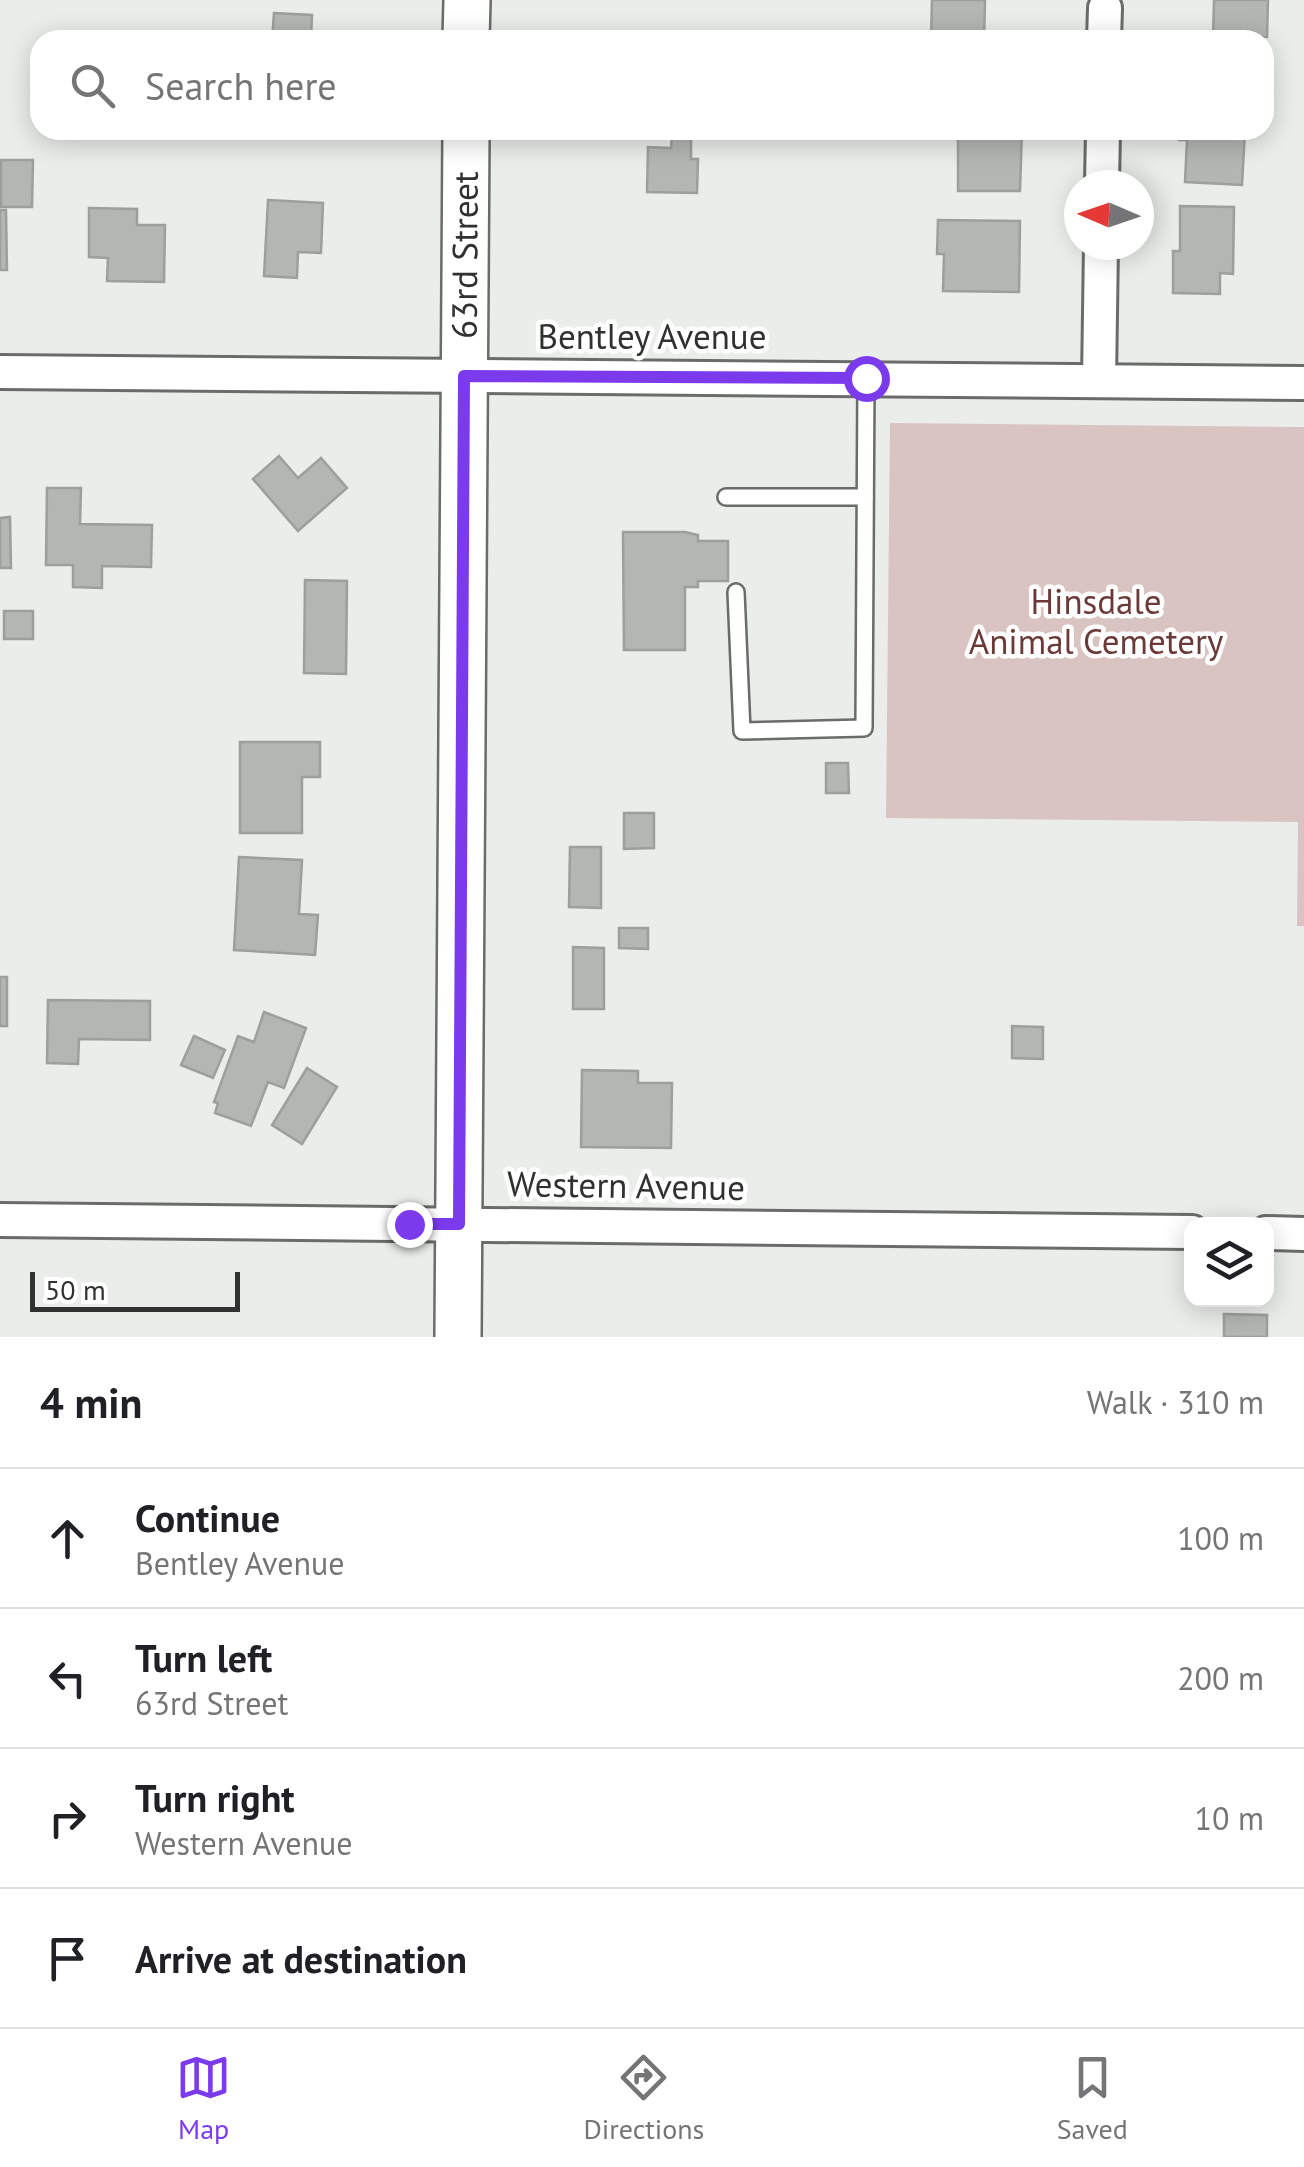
<!DOCTYPE html>
<html lang="en">
<head>
<meta charset="utf-8">
<style>
  :root { --surface:#fff; --page:#f6f6f6; --text:#202124; --muted:#757577; --line:#e0e0e0; --accent:#7c3aed }
  body { margin:0; font-family:"PT Sans",sans-serif; background:var(--page); color:var(--text) }
  .controls { position:absolute; right:30px; bottom:30px; display:grid; overflow:hidden; border-radius:20px; box-shadow:0 5px 25px #0003 }
  .controls button { width:90px; height:90px; display:grid; place-items:center; padding:0; border:0; border-bottom:2px solid var(--line); background:var(--surface); color:var(--text); font:50px sans-serif }
  .compass { position:absolute; left:1064px; top:170px; width:90px; height:90px; border-radius:50%; background:var(--surface); box-shadow:0 5px 25px #0003; rotate:272deg }
  .scale { position:absolute; left:30px; bottom:25px; width:210px; box-sizing:border-box; padding-left:10px; border:5px solid #303130; border-top:0; font-size:28px; line-height:35px; white-space:nowrap; color:#303130; -webkit-text-stroke:8px #fff; paint-order:stroke }
  .stop { position:absolute; width:30px; height:30px; margin:-22px; border:8px solid #7c3aed; border-radius:50%; background:#fff }
  .stop.end { background:#7c3aed; border-color:#fff; box-shadow:0 2px 10px #0008 }
  .list { margin:0; padding:0; list-style:none }
  h2 { display:flex; justify-content:space-between; align-items:center; height:130px; margin:0; padding:0 40px; font-size:42px }
  h2 small { font-size:32px; font-weight:400; color:var(--muted) }
  .list li { display:grid; grid-template-columns:65px 1fr auto; gap:30px; align-items:center; box-sizing:border-box; height:140px; padding:0 40px; border-top:2px solid var(--line) }
  .list b { display:block; font-size:38px; white-space:nowrap }
  .list p { margin:0; font-size:32px; white-space:nowrap; color:var(--muted) }
  .list em { font-size:32px; font-style:normal; color:var(--muted) }
  .icon { flex:none; width:55px; height:55px; fill:none; stroke:currentColor; stroke-width:2; stroke-linecap:round; stroke-linejoin:round }
  .map { position:relative; flex:none; width:1304px; height:1337px; overflow:hidden }
  .search { position:absolute; background:var(--surface); box-shadow:0 5px 25px #0003; left:30px; right:30px; top:30px; height:110px; display:flex; align-items:center; gap:25px; box-sizing:border-box; padding:0 35px; border-radius:30px; color:var(--muted); font-size:38px }
  .sheet { height:690px; background:var(--surface) }
  nav { display:flex; justify-content:space-around; align-items:center; box-sizing:border-box; height:140px; border-top:2px solid var(--line); background:var(--surface); font-size:28px; color:var(--muted) }
  nav a { display:grid; justify-items:center; gap:5px }
  nav .on { color:var(--accent) }
  .map>svg:first-child { display:block }
  .green { fill:#dac4c2 }
  .building { fill:#b3b6b3; stroke:#9ca09c; stroke-width:2.5 }
  .lines { fill:none; stroke-linecap:round; stroke-linejoin:round }
  .lane-casing { stroke:#696c69; stroke-width:20 }
  .street-casing { stroke:#696c69; stroke-width:38 }
  .secondary-casing { stroke:#696c69; stroke-width:50 }
  .lane { stroke:#fff; stroke-width:15 }
  .street { stroke:#fff; stroke-width:32 }
  .secondary { stroke:#fff; stroke-width:45 }
  .route { stroke:#7c3aed; stroke-width:12 }
  .labels { text-anchor:middle; stroke-width:9; stroke-linejoin:round; paint-order:stroke }
  .street-label { font-size:35px; fill:#303130; stroke:#fff }
  .park-label { font-size:35px; fill:#6b3937; stroke:#fff }
</style>
</head>
<body>
<div class="map">
<svg width="1304" height="1337" viewBox="0 0 1304 1337">
  <rect width="100%" height="100%" fill="#eaedea"/>
  <path class="green" d="M890 423 1304 427V926H1297L1298 822 886 818Z"/>
  <g class="building">
    <path d="M932 0H985L984 40H931Z"/>
    <path d="M1214 0H1268L1267 37H1213Z"/>
    <path d="M274 13 312 15 311 40H272Z"/>
    <path d="M958 130H1022L1020 191H958Z"/>
    <path d="M1180 130H1245L1242 185 1185 182 1187 140H1179Z"/>
    <path d="M672 135H691V159H698L697 193 647 192 648 147 671 148Z"/>
    <path d="M1 160H33L32 207H1Z"/>
    <path d="M268 200 323 203 321 253 298 252 297 278 264 276Z"/>
    <path d="M1180 206 1234 207 1233 274 1220 273V294L1173 293V251H1180Z"/>
    <path d="M89 208 137 209V225H165L164 282 107 281 108 258 89 257Z"/>
    <path d="M0 210H6L7 270H0Z"/>
    <path d="M938 220 1020 221 1019 292 943 291 944 254H937Z"/>
    <path d="M279 456 298 478 321 458 347 488 298 531 253 479Z"/>
    <path d="M47 488H81L80 524 152 525 151 567 102 566V588L73 587V565H46Z"/>
    <path d="M10 517 11 568H0V518Z"/>
    <path d="M623 532H685L698 535V541H728V581H698V587H685V650H624Z"/>
    <path d="M305 580 347 581 346 674 304 673Z"/>
    <rect x="4" y="611" width="29" height="28"/>
    <path d="M240 742H320V777H302V833H240Z"/>
    <path d="M826 763H848L849 793H826Z"/>
    <path d="M624 813H654V848L624 849Z"/>
    <path d="M570 847H601V908L569 907Z"/>
    <path d="M239 857 302 860 299 914 318 915 315 955 234 950Z"/>
    <path d="M619 928H648V949L619 948Z"/>
    <path d="M573 947 604 948V1009H573Z"/>
    <rect x="0" y="977" width="7" height="49"/>
    <path d="M48 1000 150 1001V1040L79 1039 78 1064 47 1063Z"/>
    <path d="M264 1012 306 1028 284 1088 268 1082 251 1126 215 1113 218 1103 214 1102 238 1036 254 1042Z"/>
    <path d="M1012 1026 1043 1027V1059L1012 1058Z"/>
    <path d="M194 1036 225 1050 213 1078 181 1065Z"/>
    <path d="M307 1068 337 1087 302 1144 272 1125Z"/>
    <path d="M582 1070 638 1071V1083H672L671 1148 581 1147Z"/>
    <path d="M1224 1314 1267 1315V1337H1224Z"/>
  </g>
  <g class="lines">
    <g class="lane-casing">
      <g id="lane">
        <path d="M726 497H865"/>
        <path d="M736 592 742 731 864 728 866 378"/>
      </g>
    </g>
    <g class="street-casing">
      <g id="street">
        <path d="M1104 40 1105 8"/>
        <path d="M1102 185 1103 130"/>
        <path d="M0 372 1304 383"/>
        <path d="M1099 381 1101 245"/>
        <path d="M0 1220 1192 1232"/>
        <path d="M1266 1233 1304 1234"/>
      </g>
    </g>
    <g class="secondary-casing">
      <g id="secondary">
        <path d="M466 40 467 0"/>
        <path id="s1" d="M458 1337 466 130"/>
      </g>
    </g>
    <use href="#lane" class="lane"/>
    <use href="#street" class="street"/>
    <use href="#secondary" class="secondary"/>
  </g>
  <g class="lines">
    <path class="route" d="M409 1224H459L464 376 866 378"/>
  </g>
  <g class="labels">
    <g class="street-label">
      <text dy="12" stroke="none"><textPath href="#s1" startOffset="1082">63rd Street</textPath></text>
      <text x="652" y="349">Bentley Avenue</text>
      <text transform="translate(626 1186) rotate(1)" y="12">Western Avenue</text>
    </g>
    <g class="park-label">
      <text x="1096" y="614">Hinsdale<tspan x="1096" dy="40">Animal Cemetery</tspan></text>
    </g>
  </g>
</svg>
<div class="controls">
<button><svg class="icon" aria-label="layers" viewBox="0 0 24 24"><path d="M12 4l9 5-9 5-9-5zM3 14l9 5 9-5"/></svg></button>
</div>
<svg class="compass" viewBox="-18 -18 36 36"><path d="M0-13l5 13h-10z" fill="#e53935"/><path d="M0 13l5-13h-10z" fill="#757577"/></svg>
<div class="scale">50 m</div>
<div class="stop" style="left:866px;top:378px"></div>
<div class="stop end" style="left:409px;top:1224px"></div>
<div class="search"><svg class="icon" aria-label="search" viewBox="0 0 24 24"><circle cx="10" cy="10" r="6"/><path d="M15 15l6 6"/></svg>Search here</div>
</div>
<section class="sheet">
<h2>4 min<small>Walk · 310 m</small></h2>
<ul class="list">
<li><svg class="icon" aria-label="ahead" viewBox="0 0 24 24"><path d="M12 20V5M6 11l6-6 6 6"/></svg><div><b>Continue</b><p>Bentley Avenue</p></div><em>100 m</em></li>
<li><svg class="icon" aria-label="left" viewBox="0 0 24 24"><path d="M17 20v-9H6M10 6l-5 5 5 5"/></svg><div><b>Turn left</b><p>63rd Street</p></div><em>200 m</em></li>
<li><svg class="icon" aria-label="right" viewBox="0 0 24 24"><path d="M7 20v-9h11M14 6l5 5-5 5"/></svg><div><b>Turn right</b><p>Western Avenue</p></div><em>10 m</em></li>
<li><svg class="icon" aria-label="arrive" viewBox="0 0 24 24"><path d="M6 21V4h12l-3 4 3 4H6"/></svg><div><b>Arrive at destination</b></div></li>
</ul>
</section>
<nav>
<a class="on"><svg class="icon" aria-label="map" viewBox="0 0 24 24"><path d="M3 6l6-2 6 2 6-2v14l-6 2-6-2-6 2zM9 4v14M15 6v14"/></svg>Map</a>
<a><svg class="icon" aria-label="directions" viewBox="0 0 24 24"><path d="M12 3l9 9-9 9-9-9zM9 14v-3h6M13 9l2 2-2 2"/></svg>Directions</a>
<a><svg class="icon" aria-label="saved" viewBox="0 0 24 24"><path d="M7 4h10v16l-5-4-5 4z"/></svg>Saved</a>
</nav>
</body>
</html>
